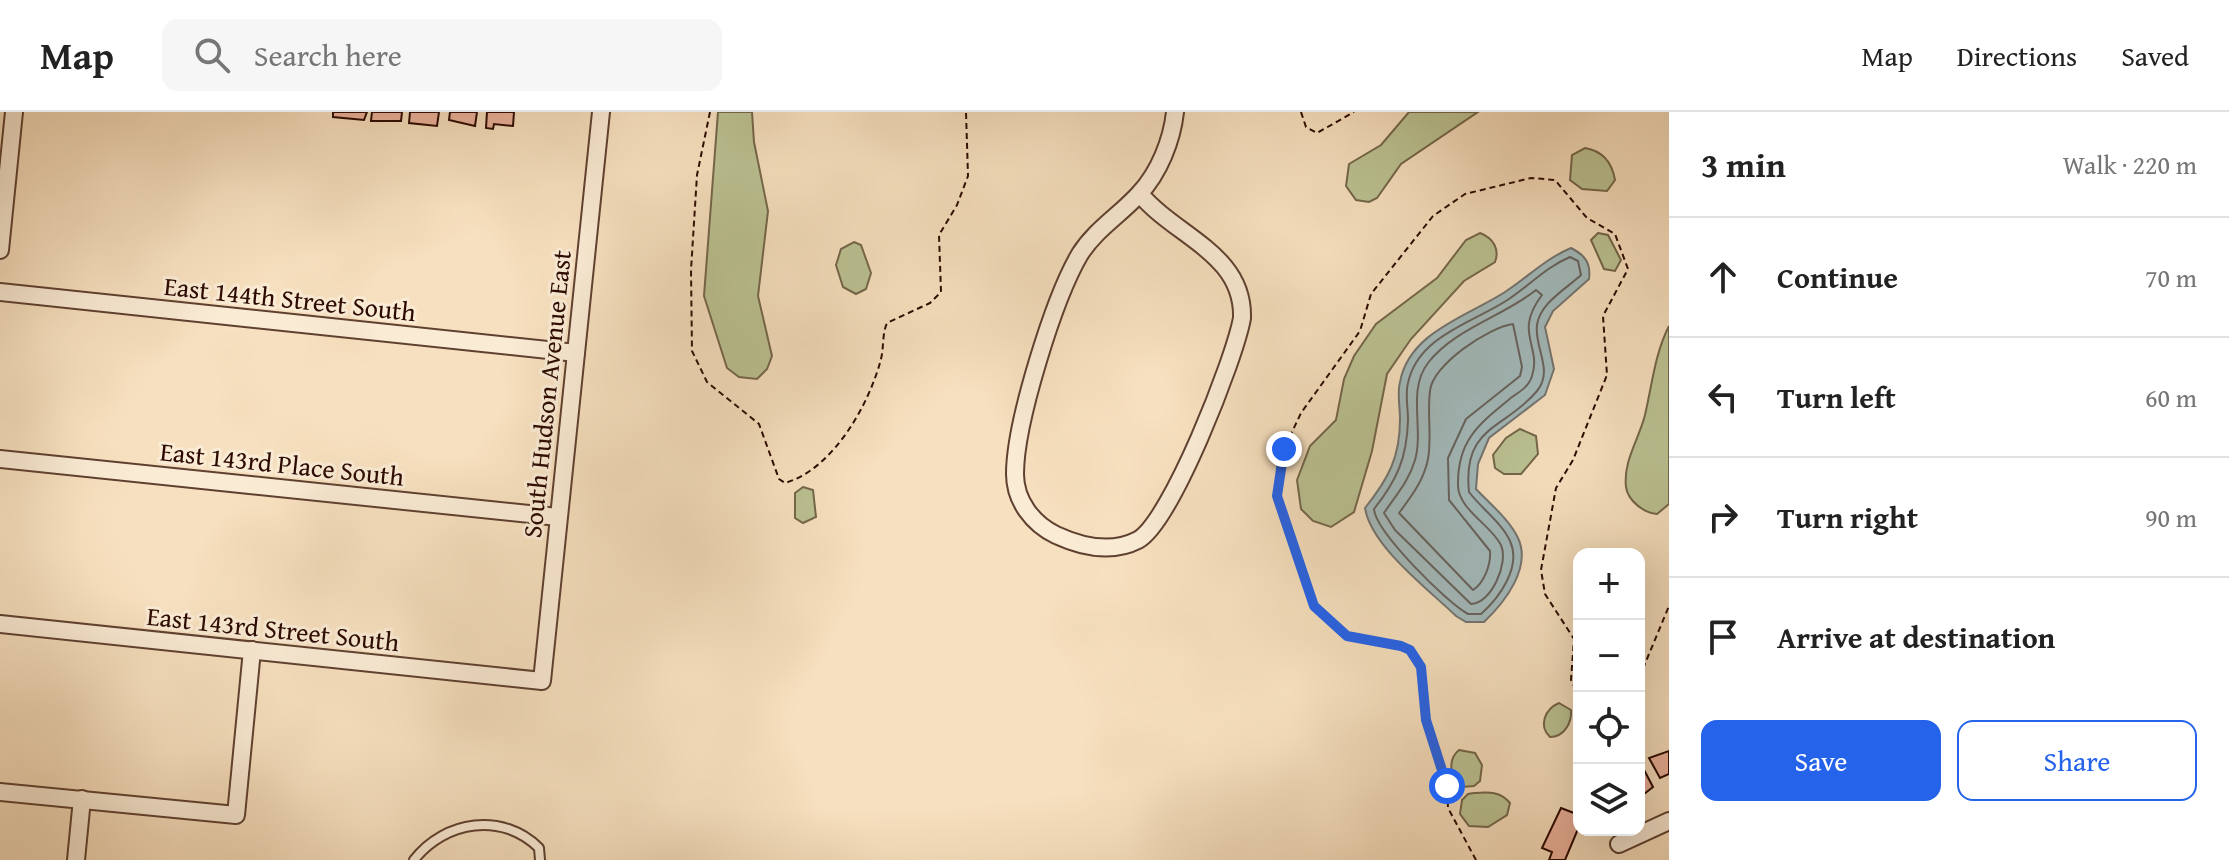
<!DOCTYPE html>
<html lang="en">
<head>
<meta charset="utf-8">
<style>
  :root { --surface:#fff; --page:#f6f6f6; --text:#222; --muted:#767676; --line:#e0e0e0; --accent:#2563eb }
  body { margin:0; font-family:"Gentium Book Plus",serif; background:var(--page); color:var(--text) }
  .controls { position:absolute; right:24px; bottom:24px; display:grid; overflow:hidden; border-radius:16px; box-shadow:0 8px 32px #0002 }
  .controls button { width:72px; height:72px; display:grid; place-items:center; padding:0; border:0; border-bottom:2px solid var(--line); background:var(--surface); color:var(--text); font:40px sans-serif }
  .stop { position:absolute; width:24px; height:24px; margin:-18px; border:6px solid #2563eb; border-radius:50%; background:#fff }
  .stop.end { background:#2563eb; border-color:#fff; box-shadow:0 2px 8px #0008 }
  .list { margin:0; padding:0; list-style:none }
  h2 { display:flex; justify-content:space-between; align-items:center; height:104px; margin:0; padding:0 32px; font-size:34px }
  h2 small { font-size:26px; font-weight:400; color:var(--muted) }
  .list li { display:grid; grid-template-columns:52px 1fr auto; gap:24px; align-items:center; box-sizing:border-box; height:120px; padding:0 32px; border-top:2px solid var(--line) }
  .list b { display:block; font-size:30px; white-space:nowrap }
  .list em { font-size:26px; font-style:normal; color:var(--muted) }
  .actions { display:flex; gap:16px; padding:24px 32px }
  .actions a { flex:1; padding:18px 0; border:2px solid var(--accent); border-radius:16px; text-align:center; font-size:28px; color:var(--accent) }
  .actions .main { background:var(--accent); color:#fff }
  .icon { flex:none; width:44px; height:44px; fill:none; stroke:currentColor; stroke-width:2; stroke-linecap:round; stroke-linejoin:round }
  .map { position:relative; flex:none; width:1669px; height:748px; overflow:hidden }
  header { display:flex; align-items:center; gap:48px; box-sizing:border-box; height:112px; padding:0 40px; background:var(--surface); border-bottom:2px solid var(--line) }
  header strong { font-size:38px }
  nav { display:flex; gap:44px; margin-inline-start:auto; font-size:28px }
  .search { width:560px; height:72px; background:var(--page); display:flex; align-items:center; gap:20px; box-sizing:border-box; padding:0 28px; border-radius:16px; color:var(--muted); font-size:30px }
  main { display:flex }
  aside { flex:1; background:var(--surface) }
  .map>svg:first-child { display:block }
  .green { fill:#bbc293; stroke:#74664a; stroke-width:2 }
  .water { fill:#a2babc; stroke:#737471; stroke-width:2 }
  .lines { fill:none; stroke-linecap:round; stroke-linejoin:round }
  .shore { stroke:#67625e; stroke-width:2 }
  .building { fill:#ecb39d; stroke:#2c0a01; stroke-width:2 }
  .service-casing { stroke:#5f4030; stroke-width:12 }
  .minor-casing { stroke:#5f4030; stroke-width:20 }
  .path { stroke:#2c0a01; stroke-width:2; stroke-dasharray:6 4; stroke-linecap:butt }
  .service { stroke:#faebd5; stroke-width:8 }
  .minor { stroke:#faebd5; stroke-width:16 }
  .route { stroke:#2563eb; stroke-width:10 }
  .labels { text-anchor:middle; stroke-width:6; stroke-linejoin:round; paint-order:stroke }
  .street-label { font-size:26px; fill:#2c0a01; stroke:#faebd5 }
</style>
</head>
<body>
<header>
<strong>Map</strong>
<div class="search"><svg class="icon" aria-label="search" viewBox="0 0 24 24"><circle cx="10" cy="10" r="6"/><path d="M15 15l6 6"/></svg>Search here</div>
<nav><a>Map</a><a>Directions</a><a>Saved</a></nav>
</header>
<main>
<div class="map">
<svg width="1669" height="748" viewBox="0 0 1669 748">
  <rect width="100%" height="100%" fill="#f7e0bf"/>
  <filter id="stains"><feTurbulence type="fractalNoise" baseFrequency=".0025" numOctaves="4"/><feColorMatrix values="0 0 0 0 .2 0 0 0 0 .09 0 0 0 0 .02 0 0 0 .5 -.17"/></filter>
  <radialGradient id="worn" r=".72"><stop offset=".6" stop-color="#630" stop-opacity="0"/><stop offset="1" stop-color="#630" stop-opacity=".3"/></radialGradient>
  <g class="green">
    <path d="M718 0H752L754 30 768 99 758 184 772 244 767 257 757 267 739 265 727 256 704 184Z"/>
    <path d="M1409 0H1478L1401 52 1377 86 1369 90 1356 88 1346 74 1349 52 1381 33Z"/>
    <path d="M1585 36C1603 39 1612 50 1615 68L1607 79 1582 77 1570 68 1572 43Z"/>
    <path d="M1480 121C1493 126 1500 137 1495 150L1464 169 1411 227 1387 262 1372 339 1354 400 1331 415 1313 409 1301 397 1297 368 1310 334 1336 308 1344 267 1354 244 1376 212 1437 166 1466 128Z"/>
    <path d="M1598 121 1608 123 1621 148 1615 159 1604 157 1591 128Z"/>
    <path d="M854 130 861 133 871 161 866 177 856 182 843 175 836 153 841 137Z"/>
    <path d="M1669 214V392L1657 402C1644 401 1628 389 1626 375 1623 349 1639 327 1645 303 1652 273 1655 241 1669 214Z"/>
    <path d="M1520 317 1536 324 1538 342 1521 362H1504L1495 356 1493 343 1506 326Z"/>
    <path d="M803 375 813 378 816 405 803 411 795 406V381Z"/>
    <path d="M1559 591 1571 598C1572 611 1564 625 1550 625 1538 614 1545 597 1559 591Z"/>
    <path d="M1459 638 1475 641 1482 653 1480 669 1474 674 1462 675C1450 666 1447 648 1459 638Z"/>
    <path d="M1474 681C1489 680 1500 679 1510 691L1507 703 1488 715 1469 714 1460 702 1462 688 1468 682Z"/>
  </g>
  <path class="water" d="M1571 136C1585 143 1591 151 1589 167L1553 199 1545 215 1554 257 1545 283 1489 326 1478 352 1476 377C1489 391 1510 408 1518 426 1532 456 1504 491 1484 510H1466L1456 504C1428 477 1371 434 1365 396 1389 366 1400 345 1400 307 1400 295 1397 281 1400 270 1409 220 1468 204 1505 180 1528 165 1545 147 1571 136Z"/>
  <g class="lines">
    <g class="shore">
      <path d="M1570 145 1578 149 1581 163C1566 177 1540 191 1537 213 1534 236 1554 258 1537 279 1506 317 1462 313 1469 380 1481 396 1502 411 1510 429 1522 455 1499 486 1481 502H1468C1447 491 1375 419 1374 397 1397 368 1407 346 1408 308 1408 296 1405 282 1408 271 1418 223 1475 210 1509 187 1530 173 1546 155 1570 145Z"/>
      <path d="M1536 178 1542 183C1513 221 1542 234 1532 264 1529 274 1521 279 1512 285 1479 312 1457 328 1458 374 1459 398 1491 413 1501 433 1509 451 1491 492 1471 492L1395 418 1384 401C1396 383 1409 369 1415 348 1424 317 1407 278 1428 251 1454 217 1504 204 1536 178Z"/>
      <path d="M1513 212 1522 255 1520 264 1466 307 1448 346 1449 388 1490 439C1491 453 1484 471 1473 478L1399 401C1411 385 1424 368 1428 347 1432 325 1427 301 1430 279 1432 253 1489 215 1513 212Z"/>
    </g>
  </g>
  <g class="building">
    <path d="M333 0H367L364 8 333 5Z"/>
    <path d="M372 0H402L401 9H371Z"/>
    <path d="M410 0H439L437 14 409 11Z"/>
    <path d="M450 0H477L475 14 449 8Z"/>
    <path d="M487 0H514L513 14 494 12 493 17 486 16Z"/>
    <path d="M1669 639V662L1660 666 1649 646Z"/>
    <path d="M1642 654 1653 675 1639 686V655Z"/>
    <path d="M1561 696 1579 703 1578 717 1565 748H1549L1552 740 1542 736Z"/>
  </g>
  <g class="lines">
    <g class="service-casing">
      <path id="service" d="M414 748C445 708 503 700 539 736L540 748"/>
    </g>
    <g class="minor-casing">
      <g id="minor">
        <path d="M1140 82C1176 125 1244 142 1242 206 1235 246 1171 410 1138 428 1111 442 1082 435 1056 423 1033 412 1015 389 1015 362 1015 311 1054 186 1080 142 1096 117 1120 103 1139 82 1159 61 1172 28 1175 0"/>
        <path d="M0 138 14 0"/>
        <path d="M0 180 576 241"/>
        <path d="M0 347 558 405"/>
        <path d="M0 512 542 569 601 0"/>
        <path d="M0 680 236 703 252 538"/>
        <path d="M1619 732 1669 709"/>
        <path d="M76 748 82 687"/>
      </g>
    </g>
    <g class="path">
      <path d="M710 0 697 63 691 158 692 239 707 270 759 312 779 367 785 371C833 357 869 293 881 247 884 235 882 222 887 211L930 191 941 180 939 123 957 93 968 64 966 0"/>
      <path d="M1301 0 1306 15 1317 21 1354 0"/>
      <path d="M1639 566 1669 494"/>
      <path d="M1476 748 1448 696 1447 674 1426 608 1421 555 1417 547 1401 534 1354 528 1314 494 1298 441 1281 402 1277 371 1284 337 1301 301 1360 219 1371 182 1433 104 1465 82 1531 66 1555 68 1587 106 1615 122 1628 157 1603 204 1607 263 1573 348 1556 376 1541 458 1545 482 1574 527 1571 568 1579 584"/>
    </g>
    <use href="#service" class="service"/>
    <use href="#minor" class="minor"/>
  </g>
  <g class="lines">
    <path class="route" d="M1284 337 1277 384 1314 494 1347 524 1401 534 1410 538 1421 555 1426 608 1447 674"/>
  </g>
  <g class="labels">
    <g class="street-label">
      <text transform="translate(290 187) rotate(6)" y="9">East 144th Street South</text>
      <text transform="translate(547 282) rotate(-84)" y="9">South Hudson Avenue East</text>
      <text transform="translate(282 352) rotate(6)" y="9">East 143rd Place South</text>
      <text transform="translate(273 517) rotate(6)" y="9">East 143rd Street South</text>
    </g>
  </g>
  <rect width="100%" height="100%" filter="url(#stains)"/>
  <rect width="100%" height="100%" fill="url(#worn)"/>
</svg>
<div class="controls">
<button>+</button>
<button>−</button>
<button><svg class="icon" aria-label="locate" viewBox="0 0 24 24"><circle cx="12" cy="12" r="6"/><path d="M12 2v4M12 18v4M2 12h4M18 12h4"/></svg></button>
<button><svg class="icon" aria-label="layers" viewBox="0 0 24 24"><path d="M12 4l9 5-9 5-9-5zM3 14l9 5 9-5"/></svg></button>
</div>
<div class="stop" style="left:1447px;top:674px"></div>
<div class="stop end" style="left:1284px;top:337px"></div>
</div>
<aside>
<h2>3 min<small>Walk · 220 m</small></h2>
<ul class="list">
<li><svg class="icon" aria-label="ahead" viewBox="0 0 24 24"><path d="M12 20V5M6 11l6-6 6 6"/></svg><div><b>Continue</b></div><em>70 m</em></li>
<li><svg class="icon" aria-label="left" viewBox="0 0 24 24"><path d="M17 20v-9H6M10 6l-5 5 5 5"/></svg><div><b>Turn left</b></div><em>60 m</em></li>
<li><svg class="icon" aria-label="right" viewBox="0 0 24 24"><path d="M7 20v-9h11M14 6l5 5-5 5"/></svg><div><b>Turn right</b></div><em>90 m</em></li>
<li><svg class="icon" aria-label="arrive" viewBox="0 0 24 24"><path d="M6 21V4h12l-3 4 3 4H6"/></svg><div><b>Arrive at destination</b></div></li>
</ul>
<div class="actions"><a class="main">Save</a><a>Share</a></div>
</aside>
</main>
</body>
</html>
